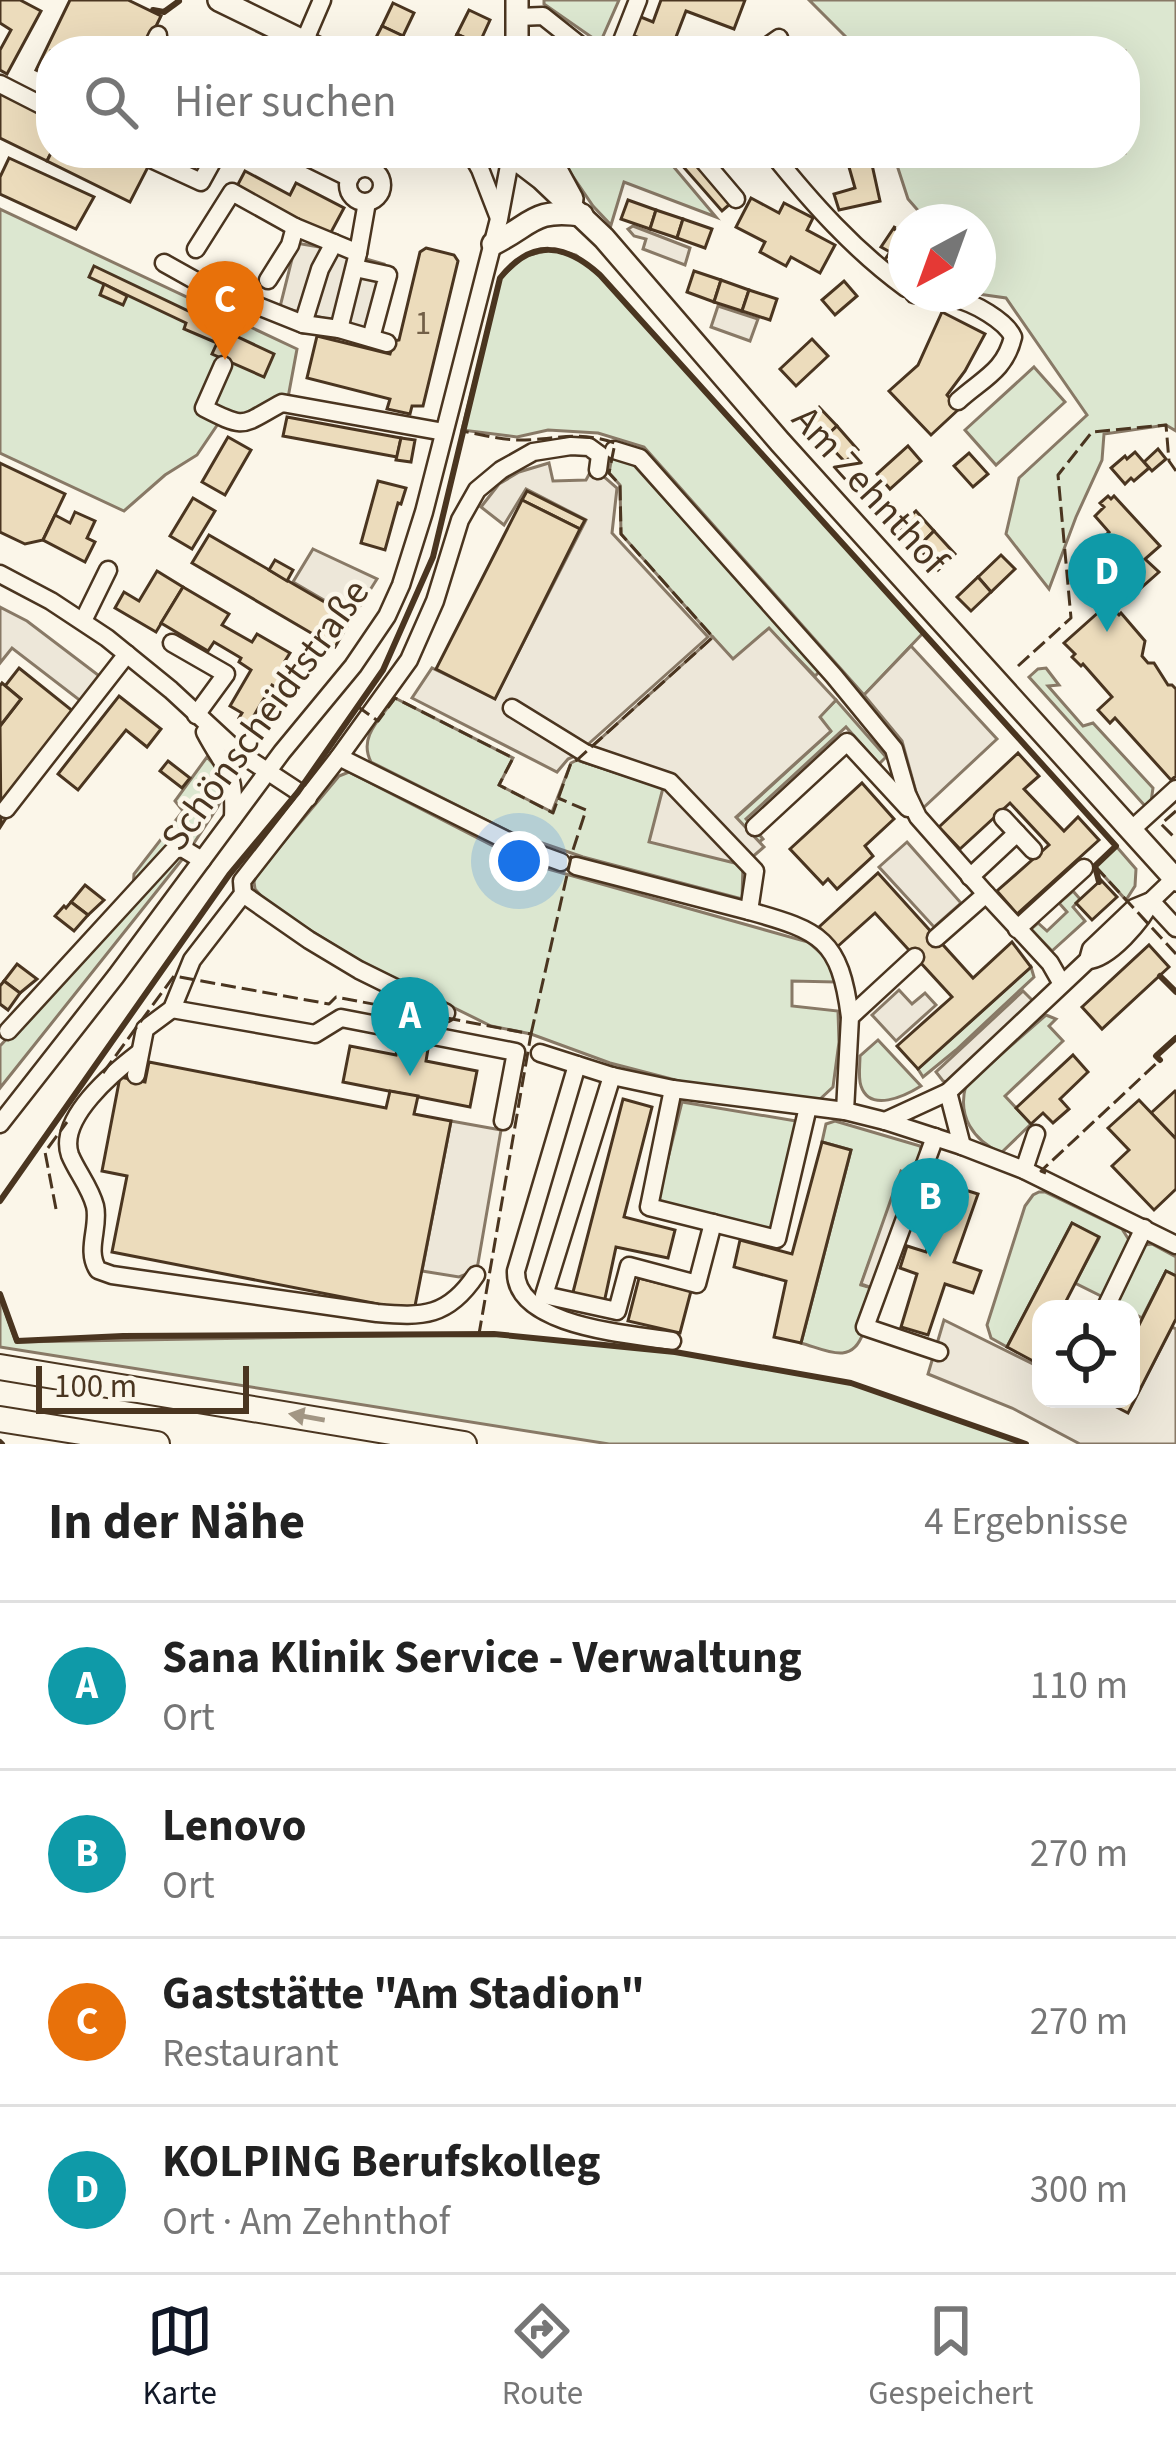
<!DOCTYPE html>
<html lang="de">
<head>
<meta charset="utf-8">
<style>
  :root { --surface:#fff; --page:#f6f6f6; --text:#222; --muted:#767676; --line:#e0e0e0; --accent:#111827 }
  body { margin:0; font-family:"Source Sans 3",sans-serif; background:var(--page); color:var(--text) }
  .controls { position:absolute; right:36px; bottom:36px; display:grid; overflow:hidden; border-radius:24px; box-shadow:0 12px 48px #0002 }
  .controls button { width:108px; height:108px; display:grid; place-items:center; padding:0; border:0; border-bottom:3px solid var(--line); background:var(--surface); color:var(--text); font:60px sans-serif }
  .compass { position:absolute; left:888px; top:204px; width:108px; height:108px; border-radius:50%; background:var(--surface); box-shadow:0 12px 48px #0002; rotate:221deg }
  .scale { position:absolute; left:36px; bottom:30px; width:213px; box-sizing:border-box; padding-left:12px; border:6px solid #4a3520; border-top:0; font-size:33px; line-height:42px; white-space:nowrap; color:#4a3520; -webkit-text-stroke:9px #fbf6e9; paint-order:stroke }
  .you { position:absolute; left:519px; top:861px; width:42px; height:42px; margin:-30px; border:9px solid #fff; border-radius:50%; background:#1a73e8; box-shadow:0 0 0 18px #1a73e833 }
  .badge { display:grid; place-items:center; width:78px; height:78px; border-radius:50%; background:var(--accent); color:#fff; font-size:39px; font-weight:700 }
  .pin { position:absolute; translate:-50% -99px; filter:drop-shadow(0 3px 6px #0008) }
  .pin::after { content:''; position:absolute; top:63px; width:42px; height:36px; background:inherit; clip-path:polygon(0 0,100% 0,50% 100%) }
  .list { margin:0; padding:0; list-style:none }
  h2 { display:flex; justify-content:space-between; align-items:center; height:156px; margin:0; padding:0 48px; font-size:51px }
  h2 small { font-size:39px; font-weight:400; color:var(--muted) }
  .list li { display:grid; grid-template-columns:78px 1fr auto; gap:36px; align-items:center; box-sizing:border-box; height:168px; padding:0 48px; border-top:3px solid var(--line) }
  .list b { display:block; font-size:45px; white-space:nowrap }
  .list p { margin:0; font-size:39px; white-space:nowrap; color:var(--muted) }
  .list em { font-size:39px; font-style:normal; color:var(--muted) }
  .icon { flex:none; width:66px; height:66px; fill:none; stroke:currentColor; stroke-width:2; stroke-linecap:round; stroke-linejoin:round }
  .map { position:relative; flex:none; width:1176px; height:1444px; overflow:hidden }
  .search { position:absolute; background:var(--surface); box-shadow:0 12px 48px #0002; left:36px; right:36px; top:36px; height:132px; display:flex; align-items:center; gap:30px; box-sizing:border-box; padding:0 42px; border-radius:48px; color:var(--muted); font-size:45px }
  .sheet { height:828px; background:var(--surface) }
  nav { display:flex; justify-content:space-around; align-items:center; box-sizing:border-box; height:168px; border-top:3px solid var(--line); background:var(--surface); font-size:33px; color:var(--muted) }
  nav a { display:grid; justify-items:center; gap:6px }
  nav .on { color:var(--accent) }
  .map>svg:first-child { display:block }
  .green { fill:#dce7d0; stroke:#887966; stroke-width:3 }
  .parking { fill:#ede7d9; stroke:#887966; stroke-width:3 }
  .building { fill:#ecdcbc; stroke:#4a3520; stroke-width:3 }
  .lines { fill:none; stroke-linecap:round; stroke-linejoin:round }
  .minor-casing { stroke:#4a3520; stroke-width:21 }
  .major-casing { stroke:#4a3520; stroke-width:26 }
  .highway-casing { stroke:#4a3520; stroke-width:28 }
  .minor { stroke:#fbf6e9; stroke-width:16 }
  .major { stroke:#fbf6e9; stroke-width:21 }
  .highway { stroke:#fbf6e9; stroke-width:24 }
  .fence { stroke:#4a3520; stroke-width:3; stroke-dasharray:15 6; stroke-linecap:butt }
  .wall { stroke:#4a3520; stroke-width:6 }
  .oneway { fill:#a29684 }
  .labels { text-anchor:middle; stroke-width:9; stroke-linejoin:round; paint-order:stroke }
  .number-label { font-size:33px; fill:#725f47 }
  .street-label { font-size:39px; fill:#4a3520; stroke:#fbf6e9 }
</style>
</head>
<body>
<div class="map">
<svg width="1176" height="1444" viewBox="0 0 1176 1444">
  <rect width="100%" height="100%" fill="#fbf6e9"/>
  <g class="green">
    <path d="M544 0H619L600 43 544 4Z"/>
    <path d="M809 0H1176V431L1166 425 1104 434 1102 460 1076 517 1049 589 1006 534 1019 478 1087 415 1006 298 978 294V222H928L908 199 893 153H1125V51H860Z"/>
    <path d="M557 153H662L716 217 624 182 611 225 593 206Z"/>
    <path d="M0 209 297 349 287 403 244 430 218 424 197 455 165 475 124 511 0 453Z"/>
    <path d="M554 249 576 255 600 275 923 633 864 695 644 447 598 433 548 430 517 437 462 430 500 278 525 256Z"/>
    <path d="M1034 367 1065 402 996 465 965 430Z"/>
    <path d="M612 456 631 462 820 671 815 676 769 629 733 660 621 534 620 485 609 473Z"/>
    <path d="M1046 668 1059 685 1048 686 1083 726 1093 723 1153 788 1151 802 1146 807 1029 677 1038 669Z"/>
    <path d="M395 698 513 758 499 785 552 812 571 763 577 760 663 788 743 865 742 899 583 857 510 832 371 762C358 737 380 719 395 698Z"/>
    <path d="M836 700 886 757 879 764 846 727 746 819 763 839 759 842 736 818 830 732 819 717Z"/>
    <path d="M207 757 224 776 227 790 217 808 188 852 0 1088V1046L132 904 134 874 183 811 175 801Z"/>
    <path d="M349 772 493 846 541 867 808 942C823 954 832 963 835 982L792 981V1006L838 1011 839 1042 833 1087 819 1100 683 1082 610 1063 531 1034 491 1026 363 963 268 904 255 889 254 882 257 874 339 776Z"/>
    <path d="M1116 846 1136 869 1135 886 1126 900 1095 866Z"/>
    <path d="M1073 891 1080 899 1073 907 1085 921 1052 951 1031 929 1038 923 1047 931 1067 912 1059 903Z"/>
    <path d="M1031 967 1034 977 956 1050 923 1077 918 1069Z"/>
    <path d="M1046 1015 1056 1019 1049 1026 1063 1041 1005 1096 1031 1124 1001 1153C973 1140 957 1116 966 1085Z"/>
    <path d="M878 1040 921 1086C905 1096 870 1113 861 1086 858 1078 860 1065 860 1056Z"/>
    <path d="M682 1102 796 1121 772 1231 657 1203Z"/>
    <path d="M835 1121 920 1146 922 1153 912 1176 902 1172 861 1285 872 1288 857 1330 863 1333C852 1366 826 1350 801 1343L851 1150 822 1142 826 1124Z"/>
    <path d="M1039 1192H1045L1122 1229 1129 1240 1103 1297 1075 1283 1099 1238 1072 1223 1007 1347 991 1338 987 1325 1025 1206 1033 1195Z"/>
    <path d="M1152 1244 1176 1257V1276L1166 1271 1142 1318 1131 1312V1309L1114 1303 1141 1251 1145 1245Z"/>
    <path d="M0 1297 16 1342 494 1334 675 1352 851 1383 1026 1444H609L0 1347Z"/>
  </g>
  <g class="parking">
    <path d="M633 226 690 248 685 265 643 249 646 239 634 236 628 229Z"/>
    <path d="M296 243 331 249 384 264 370 330 280 307Z"/>
    <path d="M718 306 758 319 750 341 711 327Z"/>
    <path d="M549 463 553 481 586 480 593 467 617 488 612 533 708 637 575 756 568 759 557 772 412 698 432 668 495 698 586 520 526 489 504 525 481 507 499 484 519 472Z"/>
    <path d="M313 549 377 579 353 617 293 582Z"/>
    <path d="M0 607 27 621 102 678 82 702 12 648 0 663Z"/>
    <path d="M769 628 836 700 820 717 831 731 736 817 764 847 743 865 649 842 663 788 577 760 713 637 733 659Z"/>
    <path d="M911 646 997 739 921 810 902 741 864 695Z"/>
    <path d="M907 842 961 903 934 927 879 867Z"/>
    <path d="M899 990 912 1004 925 993 936 1005 896 1041 872 1015Z"/>
    <path d="M1023 991 1038 1006 956 1085 943 1081 936 1072Z"/>
    <path d="M451 1121 501 1130 476 1275 469 1273 459 1277 422 1271Z"/>
    <path d="M901 1171 912 1176 872 1288 861 1284Z"/>
    <path d="M944 1320 1041 1368V1399H1101L1128 1412 1172 1327 1176 1329V1444H1080L1012 1408 928 1374Z"/>
  </g>
  <g class="building">
    <path d="M0 0H20L41 11 7 74 0 70V50L11 30 0 23Z"/>
    <path d="M70 0H128L161 16 144 51H51V77L36 70Z"/>
    <path d="M661 0H745L734 29 686 11 671 50 629 34 636 15 653 22Z"/>
    <path d="M393 3 414 13 403 36 382 26Z"/>
    <path d="M469 10 490 20 479 44 457 34Z"/>
    <path d="M382 26 403 36 396 51 370 49Z"/>
    <path d="M457 34 479 44 475 51H449Z"/>
    <path d="M0 90 51 115V153L47 161 0 138Z"/>
    <path d="M51 153H126L149 165 130 202 47 161Z"/>
    <path d="M845 153H873L874 156 871 160 880 201 839 210 834 194 855 188Z"/>
    <path d="M689 156 730 204 722 211 680 163Z"/>
    <path d="M9 158 94 197 76 229 0 194V177Z"/>
    <path d="M245 171 290 195 296 183 344 208 329 236 236 188Z"/>
    <path d="M751 198 779 213 784 203 813 218 807 230 835 245 820 273 791 257 786 266 760 252 765 242 736 227Z"/>
    <path d="M628 200 656 210 650 229 621 219Z"/>
    <path d="M656 210 683 219 677 238 650 229Z"/>
    <path d="M683 219 712 229 705 248 677 238Z"/>
    <path d="M895 226 894 229 901 233 903 229 906 231V269L903 267 901 271 884 261 890 252 881 247Z"/>
    <path d="M426 248 454 255 458 261 423 406H412L410 414 387 409 390 399 307 378 317 336 390 354 394 341 399 340 420 252Z"/>
    <path d="M94 266 205 319 204 321 223 330 217 343 184 329 186 323 89 277Z"/>
    <path d="M694 271 721 280 714 302 687 292Z"/>
    <path d="M721 280 749 290 742 311 714 302Z"/>
    <path d="M844 281 857 296 835 315 822 300Z"/>
    <path d="M104 284 127 296 123 305 100 295Z"/>
    <path d="M749 290 777 299 770 320 742 311Z"/>
    <path d="M942 312 985 334 965 371 947 395 959 409 931 435 889 391 918 365Z"/>
    <path d="M223 330 274 354 264 377 212 354Z"/>
    <path d="M812 339 828 356 796 386 780 369Z"/>
    <path d="M819 407 837 426 823 439 805 420Z"/>
    <path d="M287 417 401 438 397 457 283 436Z"/>
    <path d="M837 426 858 450 845 462 823 439Z"/>
    <path d="M228 437 251 450 225 495 202 482Z"/>
    <path d="M401 438 415 440 411 462 396 460Z"/>
    <path d="M908 446 921 461 890 489 877 474Z"/>
    <path d="M1158 449 1166 459 1152 471 1144 462Z"/>
    <path d="M1135 452 1149 468 1134 481 1131 478 1125 484 1111 468 1125 456 1127 459Z"/>
    <path d="M969 453 988 474 973 487 954 466Z"/>
    <path d="M0 463 65 494 43 540 25 544 0 532Z"/>
    <path d="M378 481 406 488 401 504 398 503 385 550 361 543Z"/>
    <path d="M527 491 585 520 580 529 522 500Z"/>
    <path d="M1108 496 1111 499 1114 496 1160 546 1145 559 1159 572 1115 611 1119 615 1121 613 1145 641 1142 656 1148 663H1154L1168 685H1172L1176 689V776L1171 780 1115 718 1110 723 1098 710 1112 697 1083 664 1081 666 1072 657 1075 654 1064 643 1101 610 1089 597 1096 590 1090 584 1110 566 1092 547 1109 532 1095 516 1104 507 1100 503Z"/>
    <path d="M193 498 215 511 192 549 170 536Z"/>
    <path d="M522 500 580 529 495 699 436 669Z"/>
    <path d="M916 511 934 531 918 547 899 527Z"/>
    <path d="M75 512 95 521 87 538 95 542 85 562 43 540 55 515 70 523Z"/>
    <path d="M934 531 955 554 938 570 918 547Z"/>
    <path d="M209 535 352 618 335 647 192 563Z"/>
    <path d="M1001 555 1015 569 991 592 978 577Z"/>
    <path d="M275 560 293 570 287 581 269 570Z"/>
    <path d="M157 571 183 587 156 632 115 608 124 592 139 601Z"/>
    <path d="M978 577 991 592 971 611 957 597Z"/>
    <path d="M183 587 229 614 222 625 252 642 257 634 290 653 285 661 296 667 282 691 272 685 249 724 239 718 242 713 230 706 251 670 239 662 241 658 214 642 208 651 161 623Z"/>
    <path d="M19 668 74 712 1 826 0 726 21 699 5 686Z"/>
    <path d="M2 683 21 699 0 726V686Z"/>
    <path d="M119 696 161 729 147 747 126 730 78 790 58 774Z"/>
    <path d="M1018 753 1039 776 1024 789 1064 831 1078 817 1099 840 1017 914 997 891 1049 845 1010 803 960 849 939 827Z"/>
    <path d="M168 761 190 778 182 788 160 771Z"/>
    <path d="M862 783 894 819 865 846 873 856 837 889 828 879 823 884 790 849Z"/>
    <path d="M878 873 973 978 1012 942 1031 967 918 1069 897 1046 952 997 875 913 837 947 819 927Z"/>
    <path d="M1101 880 1117 897 1092 920 1076 903Z"/>
    <path d="M85 885 104 900 88 915 71 902Z"/>
    <path d="M71 902 88 915 74 931 55 916 64 906 66 908Z"/>
    <path d="M1149 945 1169 967 1102 1029 1082 1007Z"/>
    <path d="M17 964 37 979 20 993 4 981Z"/>
    <path d="M4 981 20 993 8 1010 0 1004V986Z"/>
    <path d="M398 1044 428 1049 426 1061 477 1071 470 1107 343 1082 350 1046 396 1055Z"/>
    <path d="M1073 1055 1088 1072 1060 1099 1069 1109 1053 1123 1043 1113 1031 1124 1016 1108Z"/>
    <path d="M149 1062 386 1108 390 1091 418 1096 414 1114 451 1121 414 1311 112 1252 127 1176 102 1171 120 1077 145 1082Z"/>
    <path d="M1175 1091 1176 1092V1139L1151 1113Z"/>
    <path d="M623 1099 652 1107 624 1217 675 1230 668 1258 616 1247 604 1303 572 1296Z"/>
    <path d="M1139 1100 1176 1139V1189L1154 1210 1112 1166 1129 1150 1108 1128Z"/>
    <path d="M822 1142 851 1150 801 1343 774 1337 786 1281 734 1267 740 1240 792 1254Z"/>
    <path d="M949 1185 978 1194 954 1262 981 1271 973 1293 945 1284 928 1335 901 1327 917 1274 900 1268 907 1246 926 1252Z"/>
    <path d="M1072 1223 1099 1237 1062 1309H1041V1344L1033 1361 1007 1347Z"/>
    <path d="M1166 1271 1176 1276V1319L1128 1413 1101 1399H1131V1341Z"/>
    <path d="M639 1278 691 1291 680 1333 628 1321Z"/>
  </g>
  <g class="lines">
    <g class="minor-casing">
      <g id="minor">
        <path d="M518 17 543 16 587 51"/>
        <path d="M304 42 322 0"/>
        <path d="M150 51 158 35"/>
        <path d="M618 51 638 0"/>
        <path d="M766 51 769 45 779 38"/>
        <path d="M0 84 51 110"/>
        <path d="M138 153 201 182 217 153"/>
        <path d="M299 153 350 178"/>
        <path d="M471 153 480 169 499 218"/>
        <path d="M697 153 736 199"/>
        <path d="M772 153C812 203 854 250 906 288"/>
        <circle cx="365" cy="185" r="17"/>
        <path d="M196 249 232 192 295 227"/>
        <path d="M358 253 367 202"/>
        <path d="M164 263 214 291 248 302 303 324 339 329 387 343"/>
        <path d="M355 268 388 275 371 338"/>
        <path d="M268 280 290 245 295 227 358 253 339 329"/>
        <path d="M914 294C927 297 941 296 955 299 973 302 1006 321 1013 337 1005 371 982 379 958 401"/>
        <path d="M303 324 320 269 334 243"/>
        <path d="M223 365 204 408C247 430 241 425 282 403L444 432"/>
        <path d="M614 450 640 458 834 676 894 749 907 794 918 817 986 894"/>
        <path d="M0 574 51 601 107 638 171 690 238 752 308 798"/>
        <path d="M83 621 108 570"/>
        <path d="M172 643 226 674 196 715"/>
        <path d="M512 708 585 753 670 782 755 871 749 911C821 931 840 939 850 1017"/>
        <path d="M205 732C226 772 235 767 233 818"/>
        <path d="M339 757 520 847 561 862"/>
        <path d="M6 809 127 654"/>
        <path d="M1003 818 1017 833"/>
        <path d="M755 827 847 742 908 808"/>
        <path d="M1131 830 1176 789"/>
        <path d="M576 866 749 911"/>
        <path d="M970 877 1017 833 1033 850"/>
        <path d="M243 894 309 940 359 970 446 1013"/>
        <path d="M1151 901 1176 928"/>
        <path d="M1017 929 1084 868"/>
        <path d="M936 938 986 894 1050 963 1062 984"/>
        <path d="M915 957 850 1017 845 1111 885 1121 948 1092 1088 960 1091 949 1134 908 1151 901 1175 878"/>
        <path d="M1088 960C1109 959 1143 920 1151 901"/>
        <path d="M172 1009 315 1034 341 1018 516 1052 503 1121"/>
        <path d="M8 1031 174 850 182 848 202 860"/>
        <path d="M140 1052C115 1071 57 1118 70 1155 77 1172 90 1187 95 1206 100 1227 85 1250 98 1270L112 1275 377 1313C423 1317 448 1317 476 1275"/>
        <path d="M540 1053 612 1076 673 1089 845 1111"/>
        <path d="M577 1065 516 1271C514 1327 631 1334 672 1341"/>
        <path d="M136 1075 145 1029 172 1009 192 960 243 894 242 881 339 757 409 660 435 601 460 520 477 490 501 470 533 452 571 446 589 447 600 455 598 470"/>
        <path d="M612 1076 544 1295 617 1311 629 1266 697 1284 713 1223"/>
        <path d="M673 1089 649 1207 777 1239 808 1107"/>
        <path d="M885 1121 962 1146 948 1092"/>
        <path d="M0 1124 116 976 282 752 353 666 387 616 401 585 424 512 499 219 511 155"/>
        <path d="M935 1137 865 1327 939 1352"/>
        <path d="M962 1146 1024 1170 1176 1245"/>
        <path d="M1024 1170 1036 1134"/>
        <path d="M1105 1309 1144 1228"/>
      </g>
    </g>
    <g class="major-casing">
      <g id="major">
        <path d="M219 0 323 51"/>
        <path d="M517 51V0"/>
        <path d="M508 153 542 179 604 238 780 442 1176 880"/>
        <path d="M547 153 572 199"/>
        <path d="M493 244C533 224 533 208 582 215"/>
      </g>
    </g>
    <g class="highway-casing">
      <g id="highway">
        <path d="M0 1367 464 1444"/>
        <path d="M0 1419 157 1444"/>
      </g>
    </g>
    <use href="#minor" class="minor"/>
    <use href="#major" class="major"/>
    <use href="#highway" class="highway"/>
    <g class="fence">
      <path d="M1018 666 1071 618 1058 475 1092 432 1166 425 1169 461 1176 471"/>
      <path d="M357 706 378 721 395 698 513 758 499 785 553 813 571 763 577 760 713 637 621 534 620 485 609 473 615 443C577 430 556 440 519 440 500 440 480 434 461 431"/>
      <path d="M1176 811 1161 824 1176 839"/>
      <path d="M1095 866 1176 954"/>
      <path d="M531 1034 572 853 586 810 558 798"/>
      <path d="M103 1073 174 976 329 1004 336 997 531 1034 479 1334"/>
      <path d="M1046 1173 1041 1171 1160 1060"/>
      <path d="M56 1209 45 1152 67 1122"/>
    </g>
    <g class="wall">
      <path d="M153 10 164 12 179 1"/>
      <path d="M1160 976 1176 992"/>
      <path d="M1160 1060 1156 1056 1176 1038"/>
      <path d="M0 1201 229 875 298 792 383 670 433 557 500 278C531 239 565 243 600 275L1116 846 1095 866 1099 882"/>
      <path d="M0 1294 17 1341 123 1336 494 1334 675 1352 851 1383 1026 1444"/>
      <path d="M0 1442 2 1444"/>
    </g>
  </g>
  <defs><path id="oneway-solid" d="M-6-.8H1V-3.2L6.5 0L1 3.2V.8H-6Z" transform="scale(3)"/></defs>
  <use class="oneway" href="#oneway-solid" transform="translate(307 1417) rotate(-170)"/>
  <g class="labels">
    <g class="number-label">
      <text x="423" y="334">1</text>
    </g>
    <g class="street-label">
      <text transform="translate(871 489) rotate(48)" y="14">Am Zehnthof</text>
      <text transform="translate(264 714) rotate(-54)" y="14">Schönscheidtstraße</text>
    </g>
  </g>
</svg>
<div class="controls">
<button><svg class="icon" aria-label="locate" viewBox="0 0 24 24"><circle cx="12" cy="12" r="6"/><path d="M12 2v4M12 18v4M2 12h4M18 12h4"/></svg></button>
</div>
<svg class="compass" viewBox="-18 -18 36 36"><path d="M0-13l5 13h-10z" fill="#e53935"/><path d="M0 13l5-13h-10z" fill="#767676"/></svg>
<div class="scale">100 m</div>
<div class="you"></div>
<div class="pin badge" style="left:410px;top:1076px;background:#0f9aa8">A</div>
<div class="pin badge" style="left:930px;top:1257px;background:#0f9aa8">B</div>
<div class="pin badge" style="left:225px;top:360px;background:#e8710a">C</div>
<div class="pin badge" style="left:1107px;top:632px;background:#0f9aa8">D</div>
<div class="search"><svg class="icon" aria-label="search" viewBox="0 0 24 24"><circle cx="10" cy="10" r="6"/><path d="M15 15l6 6"/></svg>Hier suchen</div>
</div>
<section class="sheet">
<h2>In der Nähe<small>4 Ergebnisse</small></h2>
<ul class="list">
<li><span class="badge" style="background:#0f9aa8">A</span><div><b>Sana Klinik Service - Verwaltung</b><p>Ort</p></div><em>110 m</em></li>
<li><span class="badge" style="background:#0f9aa8">B</span><div><b>Lenovo</b><p>Ort</p></div><em>270 m</em></li>
<li><span class="badge" style="background:#e8710a">C</span><div><b>Gaststätte &quot;Am Stadion&quot;</b><p>Restaurant</p></div><em>270 m</em></li>
<li><span class="badge" style="background:#0f9aa8">D</span><div><b>KOLPING Berufskolleg</b><p>Ort · Am Zehnthof</p></div><em>300 m</em></li>
</ul>
</section>
<nav>
<a class="on"><svg class="icon" aria-label="map" viewBox="0 0 24 24"><path d="M3 6l6-2 6 2 6-2v14l-6 2-6-2-6 2zM9 4v14M15 6v14"/></svg>Karte</a>
<a><svg class="icon" aria-label="directions" viewBox="0 0 24 24"><path d="M12 3l9 9-9 9-9-9zM9 14v-3h6M13 9l2 2-2 2"/></svg>Route</a>
<a><svg class="icon" aria-label="saved" viewBox="0 0 24 24"><path d="M7 4h10v16l-5-4-5 4z"/></svg>Gespeichert</a>
</nav>
</body>
</html>
